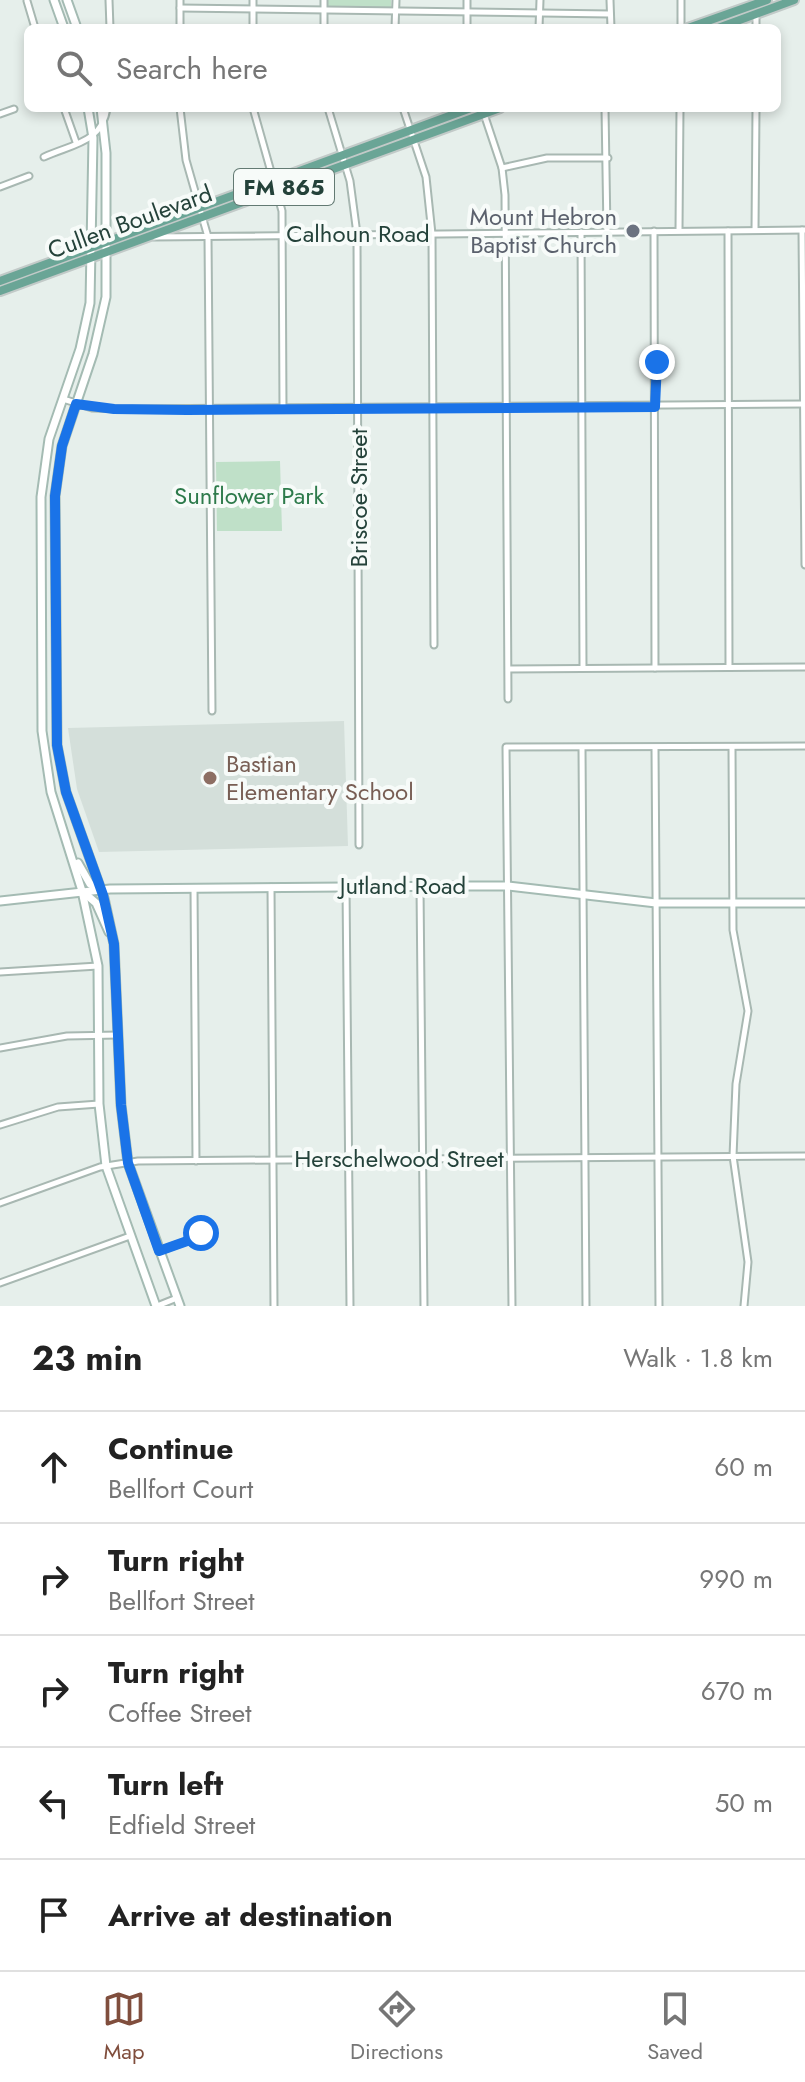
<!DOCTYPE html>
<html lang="en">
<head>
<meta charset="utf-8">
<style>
  :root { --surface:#fff; --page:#f2f2f2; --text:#222; --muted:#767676; --line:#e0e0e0; --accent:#804e3d }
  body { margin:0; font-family:Jost,sans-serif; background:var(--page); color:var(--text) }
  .stop { position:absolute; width:24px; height:24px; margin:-18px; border:6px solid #1a73e8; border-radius:50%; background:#fff }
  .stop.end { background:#1a73e8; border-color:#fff; box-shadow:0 2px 8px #0008 }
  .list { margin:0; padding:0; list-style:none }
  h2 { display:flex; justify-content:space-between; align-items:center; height:104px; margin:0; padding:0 32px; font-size:34px }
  h2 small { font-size:26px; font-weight:400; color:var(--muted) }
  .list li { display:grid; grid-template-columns:52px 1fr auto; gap:24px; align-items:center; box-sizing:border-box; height:112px; padding:0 32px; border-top:2px solid var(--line) }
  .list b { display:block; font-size:30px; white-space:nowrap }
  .list p { margin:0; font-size:26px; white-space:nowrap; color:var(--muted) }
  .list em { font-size:26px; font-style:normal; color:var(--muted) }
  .icon { flex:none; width:44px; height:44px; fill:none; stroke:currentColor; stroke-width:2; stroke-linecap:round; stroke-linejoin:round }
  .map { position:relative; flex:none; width:805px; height:1306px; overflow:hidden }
  .search { position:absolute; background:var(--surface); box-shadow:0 4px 12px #0003; left:24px; right:24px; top:24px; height:88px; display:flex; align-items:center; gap:20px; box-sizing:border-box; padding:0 28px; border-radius:12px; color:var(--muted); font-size:30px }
  .sheet { height:664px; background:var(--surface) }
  nav { display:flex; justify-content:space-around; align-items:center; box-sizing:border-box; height:112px; border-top:2px solid var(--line); background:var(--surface); font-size:22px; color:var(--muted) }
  nav a { display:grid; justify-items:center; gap:4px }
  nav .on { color:var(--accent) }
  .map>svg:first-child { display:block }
  .built { fill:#d4dfda }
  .green { fill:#bfe0c8 }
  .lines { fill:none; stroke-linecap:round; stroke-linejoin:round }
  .street-casing { stroke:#a8b8b2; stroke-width:9 }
  .secondary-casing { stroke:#a4bbb3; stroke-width:11 }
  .primary-casing { stroke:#c2cac8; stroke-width:12 }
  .street { stroke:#fff; stroke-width:5 }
  .secondary { stroke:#fff; stroke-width:7 }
  .primary { stroke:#6aa596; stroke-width:8 }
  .route { stroke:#1a73e8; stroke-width:10 }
  .worship-dot { fill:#6b7280; stroke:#f7fbf9; stroke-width:3 }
  .education-dot { fill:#8d6e63; stroke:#f7fbf9; stroke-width:3 }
  .labels { text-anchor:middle; stroke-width:8; stroke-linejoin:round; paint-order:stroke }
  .shield { fill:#f7fbf9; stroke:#637a73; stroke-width:2 }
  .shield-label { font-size:22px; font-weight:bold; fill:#24423a }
  .worship-label { font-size:24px; fill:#5b616d; stroke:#f7fbf9; text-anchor:end }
  .street-label { font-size:24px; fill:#24423a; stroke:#f7fbf9 }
  .park-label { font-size:24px; fill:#2d7a4b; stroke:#f7fbf9 }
  .education-label { font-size:24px; fill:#785e54; stroke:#f7fbf9; text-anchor:start }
</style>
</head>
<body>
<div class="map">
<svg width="805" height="1306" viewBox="0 0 805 1306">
  <rect width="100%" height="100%" fill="#e6efeb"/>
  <path class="built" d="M344 721 348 846 99 852 77 789 68 728Z"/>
  <g class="green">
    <path d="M327 0H391V8L327 6Z"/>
    <path d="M280 461 282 531H217L216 462Z"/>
  </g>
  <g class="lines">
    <g class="street-casing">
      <g id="street">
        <path d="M109 0 110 28"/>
        <path d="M467 0V28"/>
        <path d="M610 0 611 28"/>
        <path d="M27 1 35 28"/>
        <path d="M180 8 610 14"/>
        <path d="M180 28V0"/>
        <path d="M253 28V0"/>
        <path d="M324 28V0"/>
        <path d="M395 28 396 0"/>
        <path d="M539 28 540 0"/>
        <path d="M681 28V0"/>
        <path d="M756 28V13"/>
        <path d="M64 108 76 142"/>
        <path d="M180 108 186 160 208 237 212 711"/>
        <path d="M253 108 282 211 283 409"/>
        <path d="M328 108 350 181 357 234 359 845"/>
        <path d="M403 108 426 177 432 234 434 645"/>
        <path d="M482 108 502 168 505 195 508 699"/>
        <path d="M605 108 607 232"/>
        <path d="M0 114 14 109"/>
        <path d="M44 157C72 144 102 143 107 108"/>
        <path d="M502 168 547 158H608"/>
        <path d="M0 187 29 176"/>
        <path d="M679 230 680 108"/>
        <path d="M755 230 756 108"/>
        <path d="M802 230 805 565"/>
        <path d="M654 231 655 668"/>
        <path d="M728 231 729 667"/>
        <path d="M581 232 583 667"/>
        <path d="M154 237 805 230"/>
        <path d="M63 399 92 408 123 409 805 404"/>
        <path d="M509 669 805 667"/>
        <path d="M732 747 733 930 748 1011 736 1084 733 1156 748 1262 744 1306"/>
        <path d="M582 748 586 1306"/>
        <path d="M655 748 659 1306"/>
        <path d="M420 886 424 1306"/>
        <path d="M271 887 274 1306"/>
        <path d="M346 887 350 1306"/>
        <path d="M194 888 196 1161"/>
        <path d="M0 972 98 966"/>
        <path d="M0 1048 67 1036 118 1035"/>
        <path d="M0 1125 58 1107 99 1104"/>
        <path d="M0 1203 100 1167 138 1161 805 1156"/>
        <circle cx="196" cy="1237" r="7"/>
        <path d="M159 1251 190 1240"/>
        <path d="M0 1283 130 1236"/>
        <path d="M157 1306 177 1298"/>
        <path d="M512 1306 506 747 805 746"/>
      </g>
    </g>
    <g class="secondary-casing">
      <g id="secondary">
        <path d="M54 0 64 28"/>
        <path d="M67 0 77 28"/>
        <path d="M88 108 93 138 90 303 80 349 49 439 41 497 42 731 51 792 82 891 98 966 99 1104 106 1166 156 1306"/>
        <path d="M101 108 106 153V297L93 354 62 446 55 496 57 745 66 792 104 898 114 944 121 1105 128 1163 180 1306"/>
        <path d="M78 863 90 884 100 889"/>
        <path d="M82 891 96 903 109 932"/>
        <path d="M0 901 110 889 467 886H508L656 903H805"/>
      </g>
    </g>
    <g class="primary-casing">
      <g id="primary">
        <path d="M688 28 767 0"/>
        <path d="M718 28 794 0"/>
        <path d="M0 281 471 108"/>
        <path d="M0 291 500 108"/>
      </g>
    </g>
    <use href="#street" class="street"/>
    <use href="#secondary" class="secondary"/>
    <use href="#primary" class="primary"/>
  </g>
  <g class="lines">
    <path class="route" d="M201 1233 192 1231 190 1240 159 1251 128 1163 121 1105 114 944 103 895 66 792 57 745 55 496 62 446 76 404 114 409 187 410 655 407 657 362"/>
  </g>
  <circle class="worship-dot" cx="633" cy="231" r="8"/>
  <circle class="education-dot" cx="210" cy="778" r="8"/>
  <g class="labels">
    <rect class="shield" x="234" y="169" width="100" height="36" rx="6"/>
    <g class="shield-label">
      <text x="284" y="195">FM 865</text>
    </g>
    <g class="worship-label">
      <text x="617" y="225">Mount Hebron<tspan x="617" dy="28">Baptist Church</tspan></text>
    </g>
    <g class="street-label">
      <text transform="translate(130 222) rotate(-20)" y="8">Cullen Boulevard</text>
      <text x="358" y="242">Calhoun Road</text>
      <text transform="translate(359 498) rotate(-90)" y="8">Briscoe Street</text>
      <text x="403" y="894">Jutland Road</text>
      <text x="399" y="1167">Herschelwood Street</text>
    </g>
    <g class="park-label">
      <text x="249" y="504">Sunflower Park</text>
    </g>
    <g class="education-label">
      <text x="226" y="772">Bastian<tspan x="226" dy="28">Elementary School</tspan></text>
    </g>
  </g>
</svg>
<div class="stop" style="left:201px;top:1233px"></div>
<div class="stop end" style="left:657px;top:362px"></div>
<div class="search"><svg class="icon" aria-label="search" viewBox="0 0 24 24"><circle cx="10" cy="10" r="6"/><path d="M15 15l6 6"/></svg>Search here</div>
</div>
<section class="sheet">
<h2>23 min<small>Walk · 1.8 km</small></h2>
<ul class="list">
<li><svg class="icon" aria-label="ahead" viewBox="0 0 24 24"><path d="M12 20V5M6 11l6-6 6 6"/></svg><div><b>Continue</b><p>Bellfort Court</p></div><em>60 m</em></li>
<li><svg class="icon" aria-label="right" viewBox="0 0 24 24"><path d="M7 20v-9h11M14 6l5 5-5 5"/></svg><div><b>Turn right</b><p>Bellfort Street</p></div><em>990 m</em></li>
<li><svg class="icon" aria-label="right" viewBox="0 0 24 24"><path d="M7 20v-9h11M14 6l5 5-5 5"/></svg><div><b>Turn right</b><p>Coffee Street</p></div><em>670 m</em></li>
<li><svg class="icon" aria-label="left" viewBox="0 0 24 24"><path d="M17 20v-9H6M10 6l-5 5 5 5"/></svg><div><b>Turn left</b><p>Edfield Street</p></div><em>50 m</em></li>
<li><svg class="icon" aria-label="arrive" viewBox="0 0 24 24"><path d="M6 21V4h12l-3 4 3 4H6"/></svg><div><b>Arrive at destination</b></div></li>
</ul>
</section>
<nav>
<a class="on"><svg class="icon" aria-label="map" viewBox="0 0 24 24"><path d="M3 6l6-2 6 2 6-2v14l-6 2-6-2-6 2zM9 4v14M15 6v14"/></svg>Map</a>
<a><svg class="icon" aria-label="directions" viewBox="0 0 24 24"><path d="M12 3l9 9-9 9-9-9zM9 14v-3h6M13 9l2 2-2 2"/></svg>Directions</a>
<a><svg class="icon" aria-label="saved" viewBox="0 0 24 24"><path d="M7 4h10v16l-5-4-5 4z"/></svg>Saved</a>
</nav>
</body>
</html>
